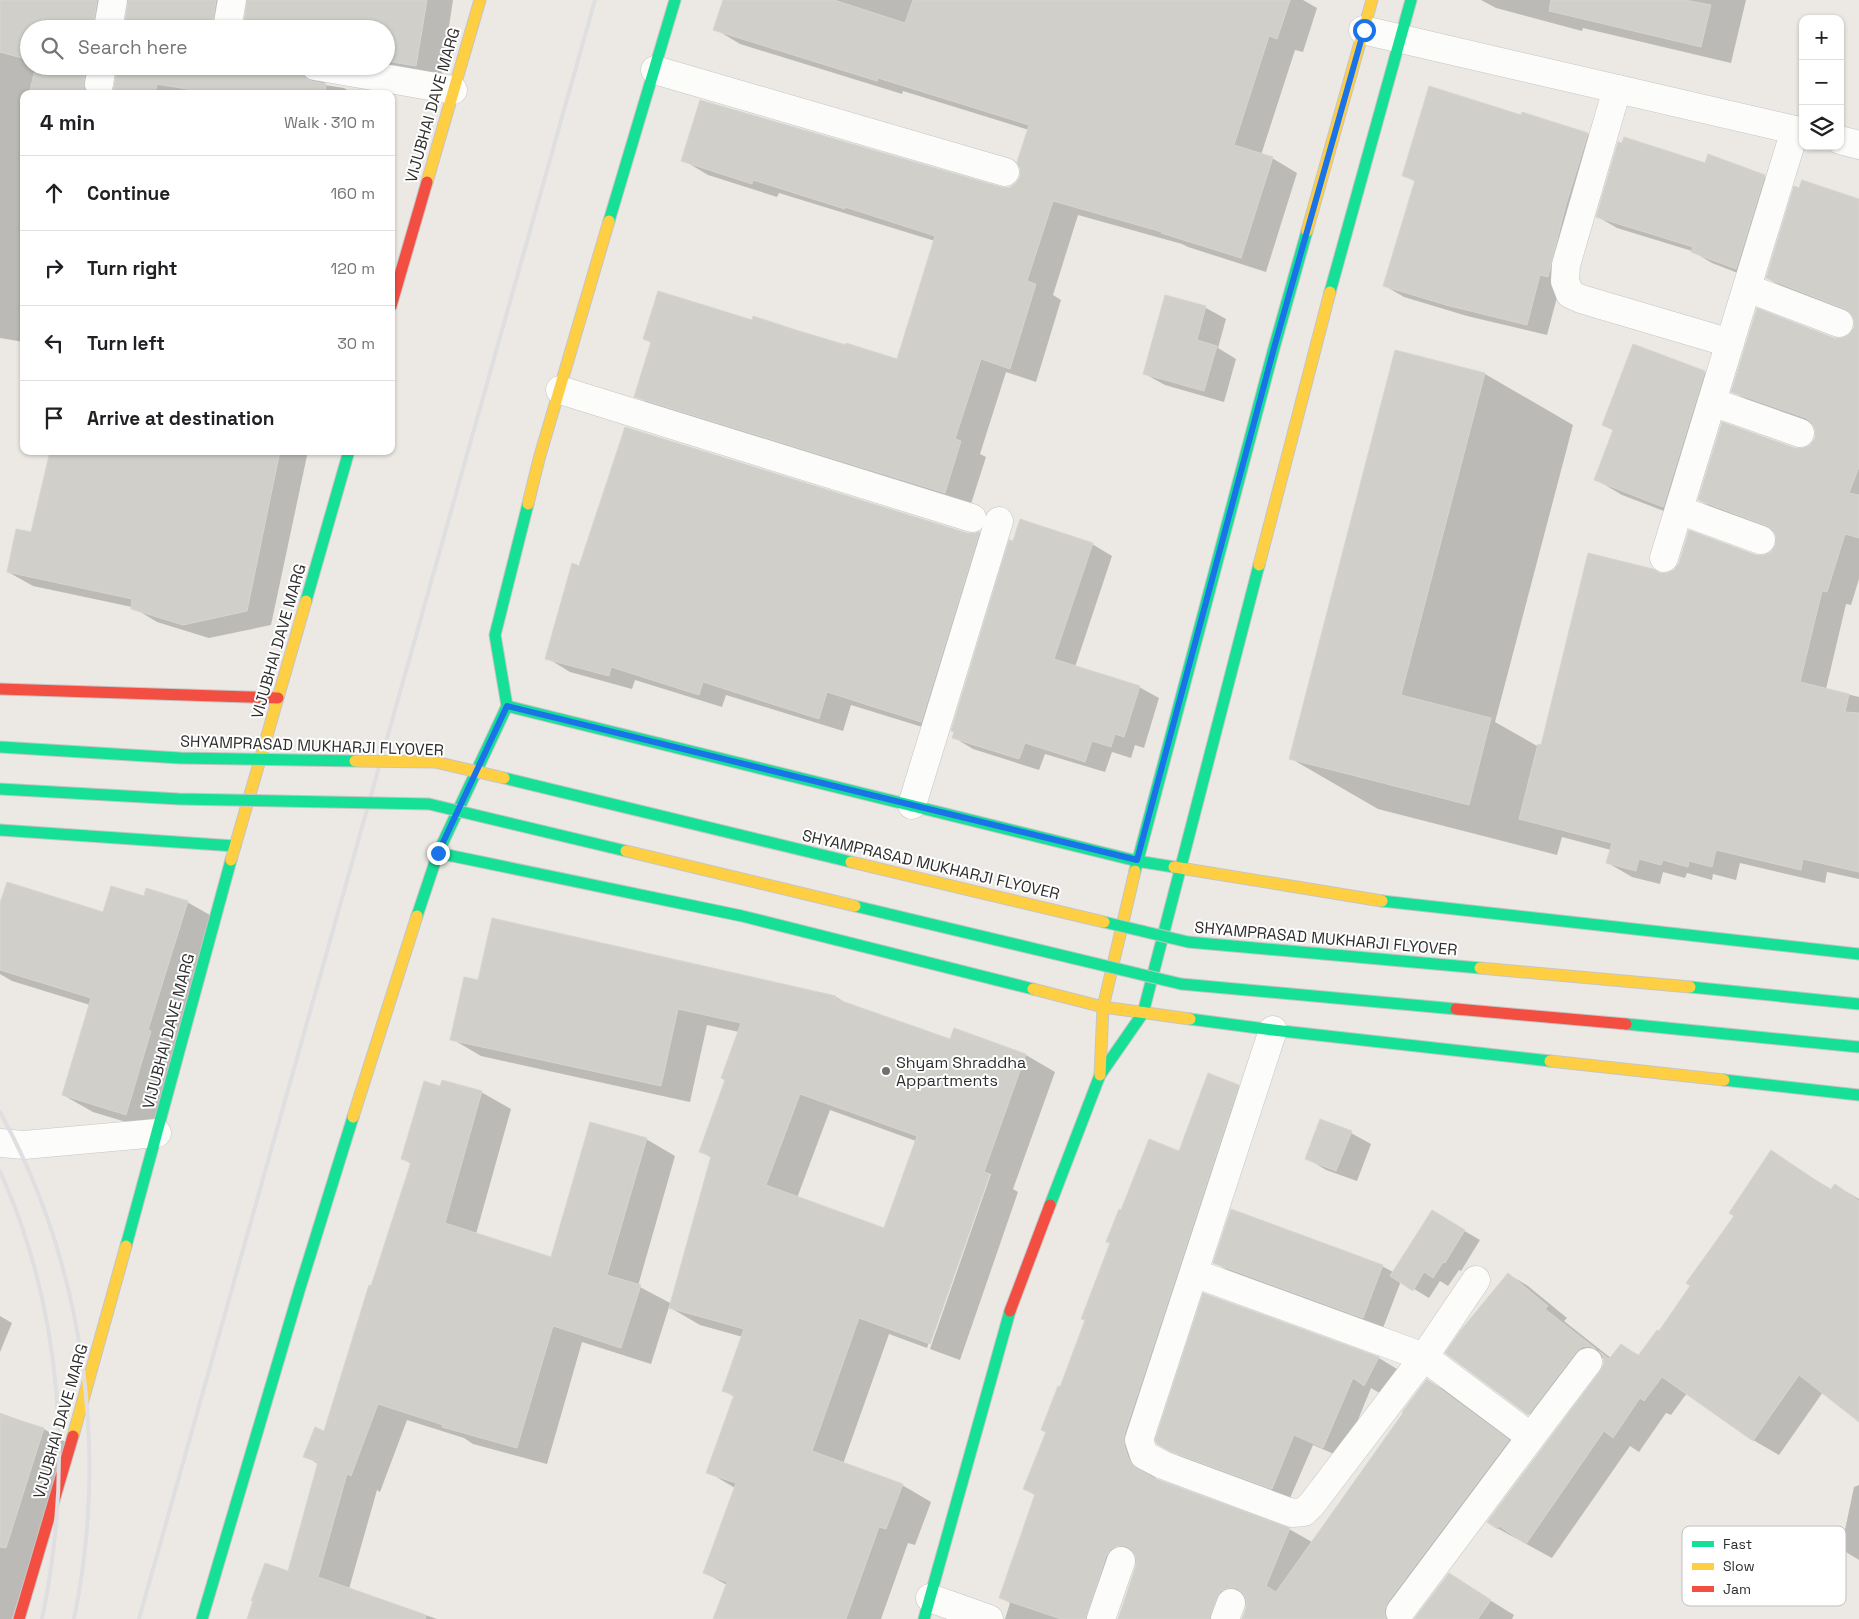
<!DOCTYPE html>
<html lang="en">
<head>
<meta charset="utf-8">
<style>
  :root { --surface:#fff; --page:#f6f6f6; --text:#202124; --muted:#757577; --line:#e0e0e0 }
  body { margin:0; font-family:"Space Grotesk",sans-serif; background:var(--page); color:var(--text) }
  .controls { position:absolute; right:15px; top:15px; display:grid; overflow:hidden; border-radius:10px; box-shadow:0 1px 4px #0004 }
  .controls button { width:45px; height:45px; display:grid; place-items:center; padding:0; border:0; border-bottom:1px solid var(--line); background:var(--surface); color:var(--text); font:25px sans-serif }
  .stop { position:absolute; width:15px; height:15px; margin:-11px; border:4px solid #1a73e8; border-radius:50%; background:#fff }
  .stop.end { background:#1a73e8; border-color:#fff; box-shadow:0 1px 5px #0008 }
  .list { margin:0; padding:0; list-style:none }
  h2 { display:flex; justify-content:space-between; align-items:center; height:65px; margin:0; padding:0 20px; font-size:21px }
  h2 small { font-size:16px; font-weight:400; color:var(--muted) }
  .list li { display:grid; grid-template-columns:32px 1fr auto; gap:15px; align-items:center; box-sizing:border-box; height:75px; padding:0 20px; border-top:1px solid var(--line) }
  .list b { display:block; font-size:19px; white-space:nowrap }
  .list em { font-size:16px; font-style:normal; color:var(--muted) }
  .icon { flex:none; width:28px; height:28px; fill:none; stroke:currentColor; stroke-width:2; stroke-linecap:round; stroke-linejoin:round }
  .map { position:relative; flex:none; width:1859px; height:1619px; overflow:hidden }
  .search { position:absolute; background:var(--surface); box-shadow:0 1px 4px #0004; left:20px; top:20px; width:375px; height:55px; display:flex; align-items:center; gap:12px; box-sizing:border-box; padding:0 18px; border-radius:28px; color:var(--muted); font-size:19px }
  .panel { position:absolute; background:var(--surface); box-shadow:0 1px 4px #0004; left:20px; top:90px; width:375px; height:365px; border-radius:10px }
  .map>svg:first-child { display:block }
  .shadow { fill:#0003; fill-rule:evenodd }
  .building { fill:#d1cfca; stroke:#d7d5d0; fill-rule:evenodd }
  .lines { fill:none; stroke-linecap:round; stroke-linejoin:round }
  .street-casing { stroke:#c6c5c5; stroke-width:29 }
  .fast-casing { stroke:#c6c5c5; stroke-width:13 }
  .slow-casing { stroke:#c6c5c5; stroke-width:13 }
  .jam-casing { stroke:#c6c5c5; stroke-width:13 }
  .street { stroke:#fcfcfb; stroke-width:28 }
  .fast { stroke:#16e098; stroke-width:11 }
  .slow { stroke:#ffcf43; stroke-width:11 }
  .jam { stroke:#f24e42; stroke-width:11 }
  .rail { stroke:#dfdfe1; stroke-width:4 }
  .fast-bridge-casing { stroke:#c6c5c4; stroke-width:13; stroke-linecap:butt }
  .slow-bridge-casing { stroke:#c6c5c4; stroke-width:13; stroke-linecap:butt }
  .jam-bridge-casing { stroke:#c6c5c4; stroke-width:13; stroke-linecap:butt }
  .fast-bridge { stroke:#16e098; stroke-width:11 }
  .slow-bridge { stroke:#ffcf43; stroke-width:11 }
  .jam-bridge { stroke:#f24e42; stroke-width:11 }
  .route { stroke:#1a73e8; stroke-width:6 }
  .poi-dot { fill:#706f6e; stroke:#fff; stroke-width:2 }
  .labels { text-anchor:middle; stroke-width:4; stroke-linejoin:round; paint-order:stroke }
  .street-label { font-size:16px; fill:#2e2e2e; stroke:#fff }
  .poi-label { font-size:16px; fill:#2e2e2e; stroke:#fff; text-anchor:start }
  .key { fill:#fff; stroke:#c0c0c0; stroke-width:1 }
  .key-label { font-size:14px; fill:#2e2e2e }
</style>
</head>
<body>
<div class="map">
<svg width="1859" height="1619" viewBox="0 0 1859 1619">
  <rect width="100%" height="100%" fill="#ece9e4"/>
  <g class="shadow">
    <path d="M0 0H453L441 79 386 66V29L249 1 245 4 238 29H125L130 1 126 4 119 29H29V66H333L324 77 325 85 344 88 354 94H112L119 67 115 70 111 78 109 94H24V342L0 338Z"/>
    <path d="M724 0H1303L1317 8 1303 52 1295 50 1261 155 1272 158 1297 173 1266 272 1188 247 1182 244 1078 215 1053 295 1061 300 1036 382 1006 372 980 454 986 457 970 507 661 411 636 396 652 343 645 339 753 321 898 361 935 241 779 193 777 197 708 175 683 160 1009 189 1017 184 1021 176 1029 130 903 91 902 94 740 44 715 29Z"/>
    <path d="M1481 0H1746L1731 63 1583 28 1582 31 1496 8Z"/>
    <path d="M1522 117 1588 134 1607 146 1560 286 1547 335 1467 316 1404 297 1385 286 1416 182 1403 175Z"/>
    <path d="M1622 145 1764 176 1784 188 1756 280 1712 263 1692 251 1617 228 1598 217Z"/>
    <path d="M1859 201V579L1851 605 1846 604 1826 689 1859 697V879L1827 872 1825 883 1740 863 1736 880 1713 874 1712 880 1687 873 1685 878 1663 872 1660 884 1632 877 1608 863 1611 850 1562 837 1557 855 1378 809 1290 758 1485 374 1573 425 1495 722 1539 747H1542L1660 574 1667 575 1756 556 1764 557 1771 553 1777 546 1776 533 1723 514 1699 500 1795 449H1804L1811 446 1816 438 1815 426 1757 405 1733 392 1834 339 1842 340 1849 336 1855 329 1854 315 1791 292 1767 278Z"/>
    <path d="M1166 296 1206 308 1226 319 1218 348 1236 359 1224 402 1165 385 1145 374Z"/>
    <path d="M1704 372 1731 388 1690 521 1622 495 1595 479 1614 431 1603 424Z"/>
    <path d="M51 451H308L271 625 209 638 157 622 132 607 33 586 8 572 32 534Z"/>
    <path d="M979 533 1003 546 945 734 851 705 843 731 726 695 722 707 635 680 632 689 570 672 547 658 580 567Z"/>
    <path d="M1092 544 1112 556 1075 667 1139 687 1159 698 1144 748 1135 745 1131 758 1112 752 1105 772 1045 754 1039 770 973 749 953 737Z"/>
    <path d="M144 897 187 902 217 919 156 1131 93 1112 63 1095 90 1005 12 981 0 974V907L104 913Z"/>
    <path d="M479 982 836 997 848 1004 951 1041 1026 1055 1055 1072 1013 1189 1018 1192 960 1360 930 1349 991 1174H988L927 1348 889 1334 843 1464 902 1485 931 1502 915 1545 908 1543 881 1619H714L727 1585 705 1573 735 1488 708 1472 735 1397 724 1391 743 1337 700 1325 669 1307 651 1364 582 1342 547 1464 473 1444 464 1438 407 1420 380 1492 377 1490 349 1589 437 1619H248L289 1572 318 1464 305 1456 325 1432 412 1164 402 1159 441 1088 481 1092 511 1109 476 1234 552 1258 646 1139 675 1156 638 1286 672 1304 712 1158 700 1151 726 1080 739 1032 707 1025 690 1102 481 1056 452 1039ZM830 1110 916 1141 885 1229 797 1198Z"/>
    <path d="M1238 1086 1262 1100 1148 1450 1153 1475 1159 1481 1289 1529 1312 1542 1427 1380 1452 1394 1533 1455 1411 1619H1243L1247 1602 1238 1619H1119L1137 1562 1130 1570 1114 1619H1005L1010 1603 1000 1597 1035 1495 1024 1489 1047 1432 1060 1388 1086 1320 1122 1212 1179 1152Z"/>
    <path d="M1351 1133 1371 1144 1357 1181 1326 1170 1307 1158Z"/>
    <path d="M1771 1152 1832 1190 1835 1185 1859 1199V1420L1823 1392 1779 1455 1753 1440 1687 1393 1671 1415 1666 1413 1639 1452 1630 1446 1552 1558 1497 1528 1602 1372 1605 1364 1604 1357 1596 1363 1548 1426 1529 1414 1508 1274 1528 1286 1567 1318 1564 1321 1612 1359 1621 1345 1640 1356 1659 1333 1692 1286 1736 1216Z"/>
    <path d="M1432 1212 1480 1240 1461 1271 1459 1270 1448 1286 1440 1281 1429 1298 1401 1281 1383 1328 1235 1274 1215 1263 1382 1266 1393 1272Z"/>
    <path d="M1204 1295 1379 1358 1397 1369 1383 1395 1371 1388 1344 1454H1334L1313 1445 1290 1498 1189 1461 1158 1443Z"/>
    <path d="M0 1316 12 1323 0 1352Z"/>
    <path d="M0 1413 44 1429 67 1443 12 1619H0Z"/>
    <path d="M1859 1485V1560L1841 1549 1854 1487Z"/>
    <path d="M1449 1575 1514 1615 1512 1619H1416Z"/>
  </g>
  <g class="building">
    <path d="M0 0H97L93 29H29V60L0 52Z"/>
    <path d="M128 0H216L212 29H124Z"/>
    <path d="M247 0H427L416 66 386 61V29H243Z"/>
    <path d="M723 0H834L905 23 913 0H1290L1277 39 1269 36 1234 145 1273 157 1241 258 1161 233 1162 232 1053 201 1027 281 1036 284 1010 369 981 359 955 439 961 441 945 493 634 397 651 342 643 339 658 291 752 320 753 316 799 331 846 345V343L897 359 935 236 845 207V209L753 180 752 184 681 161 700 100 1001 187 1009 188 1016 183 1020 176V169L1017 162 1029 125 878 78 877 81 713 30Z"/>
    <path d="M1551 0H1685L1711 5 1701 47 1549 11Z"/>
    <path d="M36 66H86L84 82V89L87 94H29Z"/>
    <path d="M117 66H253L302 74 305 78 312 81 326 84 325 94H216L157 84 155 94H111L114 87Z"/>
    <path d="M1429 86 1521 115 1522 112 1588 133 1565 208 1548 277 1540 275 1527 325 1446 305 1383 286 1415 180 1402 176Z"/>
    <path d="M1624 137 1705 163 1708 154 1765 175 1736 269 1691 252 1693 247 1596 217 1618 142 1622 143Z"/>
    <path d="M1802 180 1859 199V467L1849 493 1859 495V538L1845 534 1827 592 1822 591 1800 682 1849 694 1845 712 1859 713V872L1803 859 1801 870 1716 850 1712 867 1689 861 1688 867 1663 860 1661 865 1639 859 1636 871 1606 863 1612 843 1519 819 1538 744 1541 745 1588 553 1653 569 1660 573H1667L1674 570 1679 563 1689 530 1756 555H1764L1771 552 1775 546 1776 537 1773 530 1767 526 1698 500 1722 422 1795 448H1803L1810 445 1815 438V430L1812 423 1806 418 1731 392 1757 308 1834 338H1842L1848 335 1854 328V320L1851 314 1845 309 1766 278 1794 186 1799 188Z"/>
    <path d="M1165 295 1206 306 1197 340 1217 346 1204 391 1143 374Z"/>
    <path d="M1633 344 1705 371 1663 507 1594 480 1613 430 1602 425Z"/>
    <path d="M1395 350 1485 373 1401 695 1491 718 1469 805 1289 759Z"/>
    <path d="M625 427 967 533H975L980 531 921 722 827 692 819 719 703 682 699 695 611 667 609 676 545 659 572 563 579 566Z"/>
    <path d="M50 451H280L247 611 183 625 131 609 132 599 7 572 16 529 31 532Z"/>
    <path d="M1020 519 1093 543 1054 659 1140 686 1124 737 1115 734 1111 747 1092 741 1085 762 1025 743 1019 759 952 738 954 732 951 731 1009 540 1013 541Z"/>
    <path d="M7 882 103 912 111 886 144 896 146 888 188 901 148 1030 151 1031 126 1115 62 1095 91 998 0 970V903Z"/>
    <path d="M492 918 836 996V999L950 1039 954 1028 1026 1054 984 1172 990 1174 930 1344 859 1318 812 1451 903 1484 886 1529 879 1527 846 1619H713L727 1582 703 1573 736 1483 706 1473 734 1395 722 1391 744 1329 669 1308 711 1156 699 1152 725 1080 721 1078 741 1023 678 1009 661 1086 450 1040 464 977 478 980ZM800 1094 917 1136 884 1228 766 1185Z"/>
    <path d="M1208 1073 1239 1085 1124 1435V1445L1129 1460 1136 1468 1156 1479 1290 1528 1266 1586 1276 1592 1403 1413 1402 1412 1427 1379 1509 1440 1387 1603 1384 1611 1386 1619H1242L1246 1608V1600L1243 1593 1236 1588H1229L1221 1591 1217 1597 1210 1619H1118L1136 1566V1559L1132 1550 1126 1546H1119L1111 1549 1106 1556 1086 1619H1061L999 1598 1035 1494 1023 1489 1046 1432 1041 1430 1058 1386 1060 1387 1085 1320 1081 1319 1110 1243 1106 1242 1119 1209 1121 1210 1149 1139 1179 1151Z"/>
    <path d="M442 1080 482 1091 445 1223 551 1257 590 1122 647 1138 607 1275 641 1285 621 1348 553 1326 517 1448 442 1427 443 1425 378 1404 351 1476 347 1474 318 1577 426 1615 425 1619H247L253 1601H251L265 1563 288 1571 318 1462 303 1457 315 1427 324 1431 369 1285 371 1286 411 1162 401 1159 424 1081 440 1086Z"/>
    <path d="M1320 1119 1352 1131 1336 1171 1305 1159Z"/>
    <path d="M1771 1150 1830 1190 1835 1184 1859 1201V1422L1799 1375 1753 1441 1662 1377 1644 1401 1640 1398 1613 1438 1604 1431 1526 1544 1499 1526 1497 1529 1487 1522 1600 1371 1604 1363 1603 1356 1599 1351 1609 1359 1621 1344 1638 1356 1657 1330 1659 1331 1690 1286 1686 1283 1734 1216 1729 1213Z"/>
    <path d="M1231 1209 1383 1265 1363 1318 1213 1263Z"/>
    <path d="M1432 1210 1465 1230 1445 1263 1443 1262 1433 1278 1424 1272 1413 1291 1390 1276Z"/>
    <path d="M1508 1273 1548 1306 1545 1309 1596 1349 1589 1346 1582 1347 1576 1352 1528 1415 1445 1353 1461 1330Z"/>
    <path d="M1203 1293 1379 1357 1364 1386 1353 1378 1323 1448 1294 1435 1272 1489 1169 1451 1157 1444 1155 1440Z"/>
    <path d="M0 1414 44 1428 6 1548 0 1547Z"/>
    <path d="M1449 1573 1491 1600 1478 1619H1414Z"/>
  </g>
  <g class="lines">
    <g class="street-casing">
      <g id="street">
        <path d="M108 29 113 0"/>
        <path d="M227 29 232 0"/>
        <path d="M1363 30 1803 132"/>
        <path d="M315 66 453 90"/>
        <path d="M655 70 1005 172"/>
        <path d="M99 84 102 66"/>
        <path d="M1617 89 1566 265 1565 281 1570 294 1581 299 1730 343"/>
        <path d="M1840 140 1859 145"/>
        <path d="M1747 288 1839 323"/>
        <path d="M560 390 972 518"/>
        <path d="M1712 402 1800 433"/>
        <path d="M1679 510 1761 540"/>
        <path d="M1664 558 1795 130"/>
        <path d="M912 805 999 521"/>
        <path d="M0 1143 24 1145 157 1133"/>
        <path d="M1194 1273 1424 1357 1312 1504 1304 1512 1292 1513 1163 1465 1144 1455 1139 1440 1273 1030"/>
        <path d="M1531 1437 1588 1362"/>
        <path d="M930 1598 989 1619"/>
        <path d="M1400 1612 1531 1437 1424 1357 1476 1280"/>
        <path d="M1101 1619 1121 1561"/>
        <path d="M1225 1619 1231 1603"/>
      </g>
    </g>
    <g class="fast-casing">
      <g id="fast">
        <path d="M609 221 675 0"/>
        <path d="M1330 292 1411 0"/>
        <path d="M306 601 349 451"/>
        <path d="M507 706 1137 861 1174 867"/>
        <path d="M0 830 235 846"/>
        <path d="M438 853 742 916 1033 989"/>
        <path d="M1135 871 1274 348 1307 231"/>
        <path d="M1382 901 1859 954"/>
        <path d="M417 916 438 853 507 706 495 635 528 504"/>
        <path d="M1190 1019 1273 1030 1550 1061"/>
        <path d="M1724 1080 1859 1095"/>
        <path d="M1050 1205 1100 1075 1143 1013 1259 565"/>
        <path d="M126 1246 231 860"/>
        <path d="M202 1619 299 1291 353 1117"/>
        <path d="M924 1619 1010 1311"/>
      </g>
    </g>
    <g class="slow-casing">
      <g id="slow">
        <path d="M427 182 480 0"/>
        <path d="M1307 231 1372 0"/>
        <path d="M528 504 539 459 609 221"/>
        <path d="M1259 565 1330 292"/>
        <path d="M231 860 306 601"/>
        <path d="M1174 867 1382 901"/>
        <path d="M1033 989 1103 1007 1190 1019"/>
        <path d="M1550 1061 1724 1080"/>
        <path d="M1100 1075 1103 1007 1135 871"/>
        <path d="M353 1117 417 916"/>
        <path d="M73 1436 126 1246"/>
      </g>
    </g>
    <g class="jam-casing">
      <g id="jam">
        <path d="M391 306 427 182"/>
        <path d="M0 689 278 698"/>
        <path d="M1010 1311 1050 1205"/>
        <path d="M19 1619 73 1436"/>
      </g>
    </g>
    <use href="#street" class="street"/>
    <use href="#fast" class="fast"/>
    <use href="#slow" class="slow"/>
    <use href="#jam" class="jam"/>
    <g class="rail">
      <path d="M0 1112C84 1265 109 1449 74 1619"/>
      <path d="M0 1171C63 1311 73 1469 42 1619"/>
      <path d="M139 1619 595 0"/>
    </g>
    <g class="fast-bridge-casing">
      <g id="fast-bridge">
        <path d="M0 747 180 758 355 761"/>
        <path d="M504 778 851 862"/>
        <path d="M0 789 179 799 429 804 626 851"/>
        <path d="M855 906 1181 984 1456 1009"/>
        <path d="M1104 922 1188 942 1480 968"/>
        <path d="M1690 987 1859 1004"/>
        <path d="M1626 1024 1859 1047"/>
      </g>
    </g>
    <g class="slow-bridge-casing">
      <g id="slow-bridge">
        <path d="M355 761 435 762 504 778"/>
        <path d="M626 851 855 906"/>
        <path d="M851 862 1104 922"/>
        <path d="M1480 968 1690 987"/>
      </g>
    </g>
    <g class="jam-bridge-casing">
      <path id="jam-bridge" d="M1456 1009 1626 1024"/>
    </g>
    <use href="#fast-bridge" class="fast-bridge"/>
    <use href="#slow-bridge" class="slow-bridge"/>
    <use href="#jam-bridge" class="jam-bridge"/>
  </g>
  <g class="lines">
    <path class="route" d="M438 853 507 706 1137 860 1274 348 1364 30"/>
  </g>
  <circle class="poi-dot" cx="886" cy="1071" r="5"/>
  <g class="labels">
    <g class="street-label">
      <text transform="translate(432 105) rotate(-74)" y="6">VIJUBHAI DAVE MARG</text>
      <text transform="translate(278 641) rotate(-74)" y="6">VIJUBHAI DAVE MARG</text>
      <text transform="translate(312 745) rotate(2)" y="6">SHYAMPRASAD MUKHARJI FLYOVER</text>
      <text transform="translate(931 864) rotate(13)" y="6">SHYAMPRASAD MUKHARJI FLYOVER</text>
      <text transform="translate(1326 938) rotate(5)" y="6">SHYAMPRASAD MUKHARJI FLYOVER</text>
      <text transform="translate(168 1031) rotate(-75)" y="6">VIJUBHAI DAVE MARG</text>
      <text transform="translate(60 1421) rotate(-74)" y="6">VIJUBHAI DAVE MARG</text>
    </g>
    <g class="poi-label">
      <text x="896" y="1068">Shyam Shraddha<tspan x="896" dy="18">Appartments</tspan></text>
    </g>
  </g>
  <rect x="1682" y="1526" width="164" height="80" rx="8" class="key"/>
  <rect x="1692" y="1541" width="22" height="6" fill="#16e098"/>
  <rect x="1692" y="1563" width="22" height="7" fill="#ffcf43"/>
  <rect x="1692" y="1586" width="22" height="6" fill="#f24e42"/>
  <g class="key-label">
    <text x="1723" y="1549">Fast</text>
    <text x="1723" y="1571">Slow</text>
    <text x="1723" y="1594">Jam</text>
  </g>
</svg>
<div class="controls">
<button>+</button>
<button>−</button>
<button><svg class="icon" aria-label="layers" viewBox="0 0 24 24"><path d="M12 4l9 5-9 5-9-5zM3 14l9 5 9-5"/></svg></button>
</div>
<div class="stop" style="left:1364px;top:30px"></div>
<div class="stop end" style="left:438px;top:853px"></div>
<div class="search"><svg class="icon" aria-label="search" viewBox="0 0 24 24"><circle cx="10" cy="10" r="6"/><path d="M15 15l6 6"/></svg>Search here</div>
<section class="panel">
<h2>4 min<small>Walk · 310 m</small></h2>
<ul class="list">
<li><svg class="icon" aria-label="ahead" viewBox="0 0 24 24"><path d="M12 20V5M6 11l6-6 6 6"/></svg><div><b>Continue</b></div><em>160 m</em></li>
<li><svg class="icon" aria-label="right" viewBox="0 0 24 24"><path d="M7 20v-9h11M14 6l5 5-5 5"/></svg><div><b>Turn right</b></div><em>120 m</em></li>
<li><svg class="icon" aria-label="left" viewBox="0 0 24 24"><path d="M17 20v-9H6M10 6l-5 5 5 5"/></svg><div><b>Turn left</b></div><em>30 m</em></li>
<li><svg class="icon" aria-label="arrive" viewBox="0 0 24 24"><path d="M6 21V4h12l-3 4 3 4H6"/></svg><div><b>Arrive at destination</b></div></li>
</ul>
</section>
</div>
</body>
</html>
